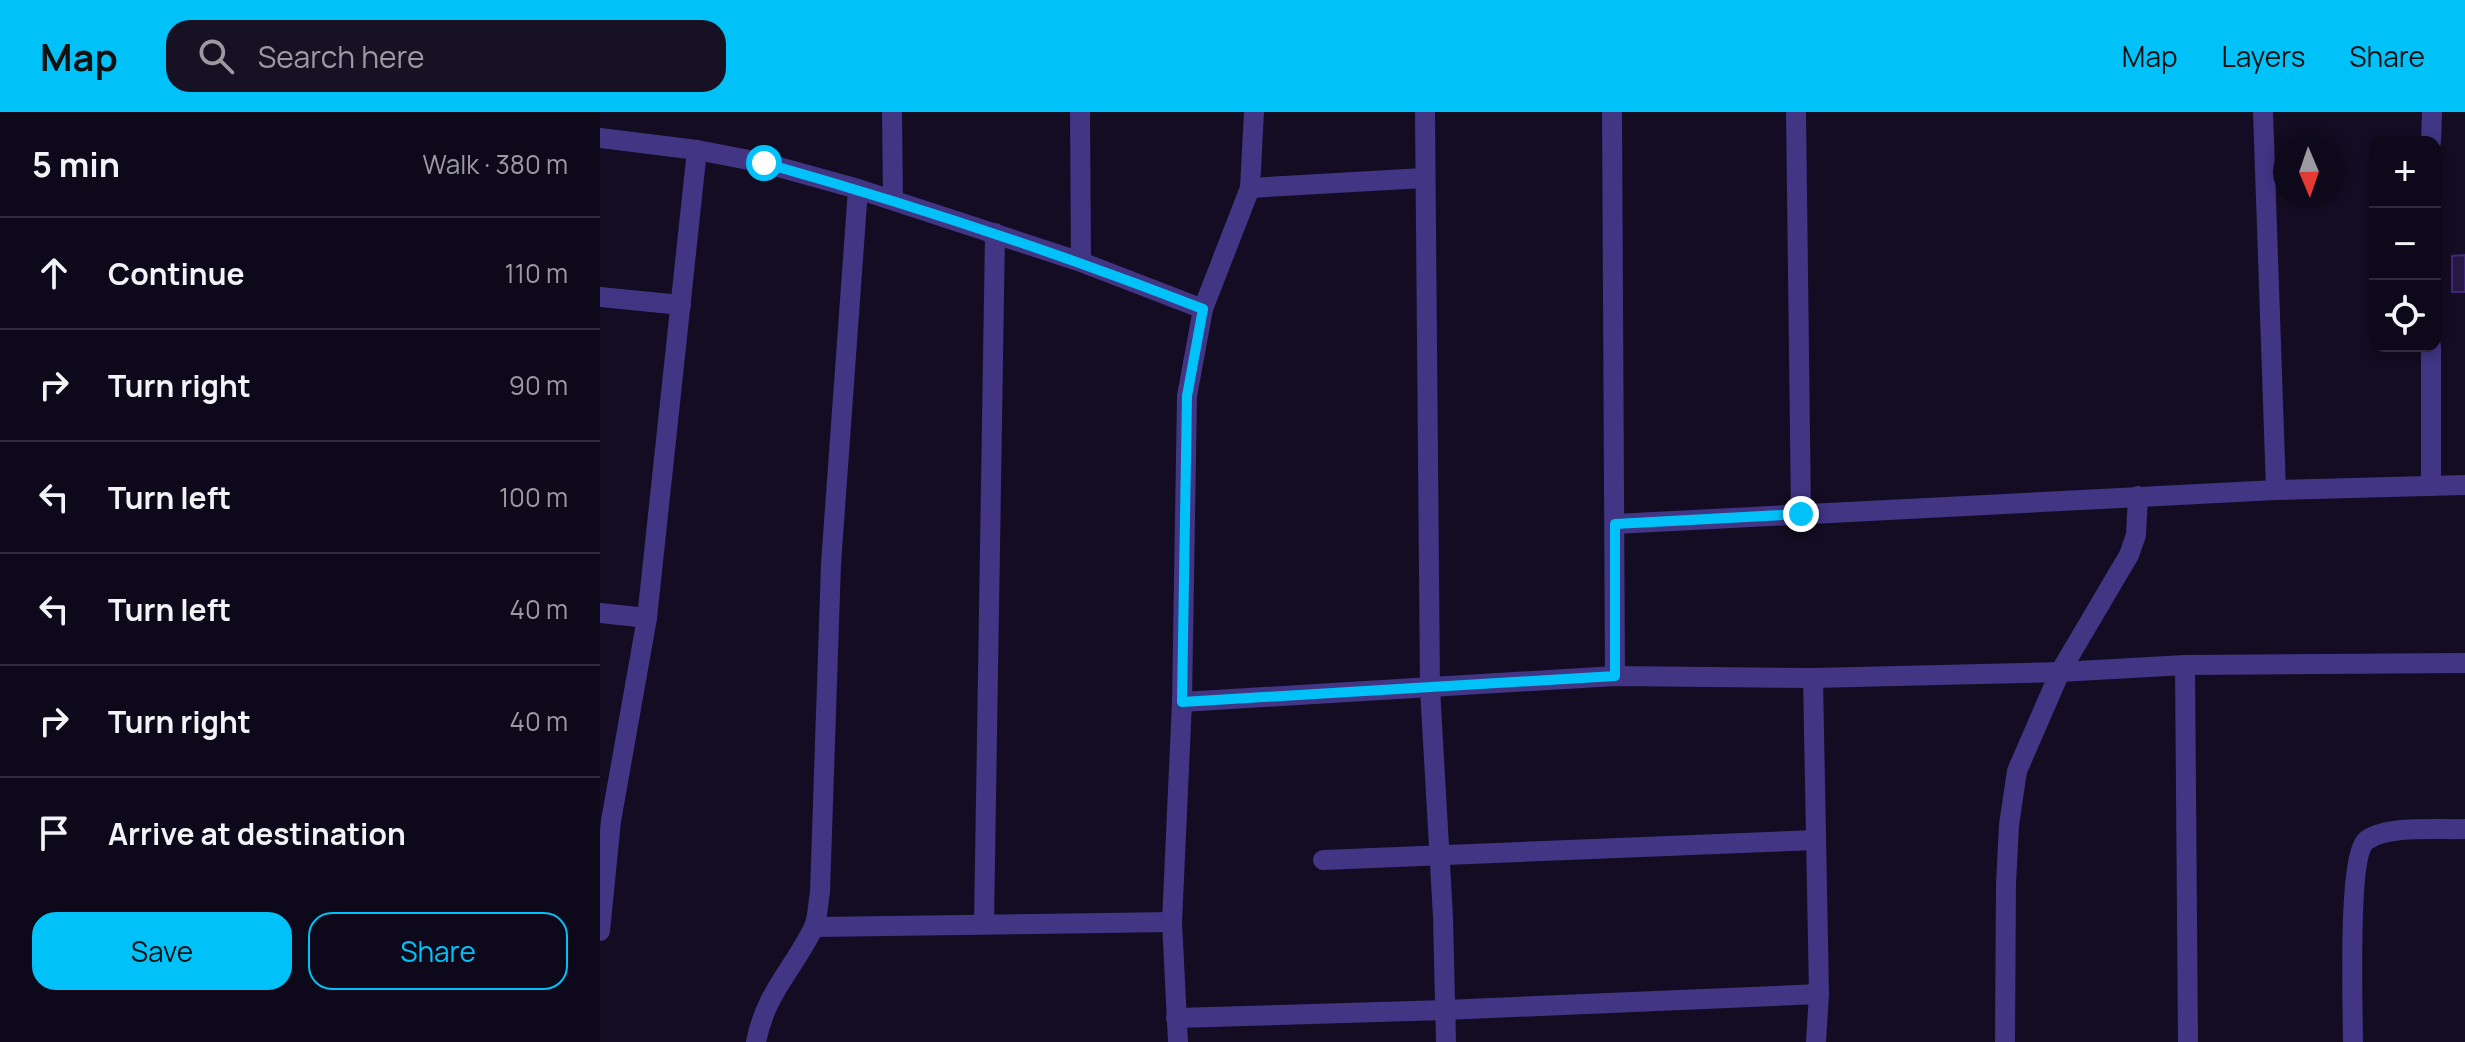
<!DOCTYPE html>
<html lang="en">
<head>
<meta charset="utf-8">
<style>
  :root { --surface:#0e091a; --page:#171223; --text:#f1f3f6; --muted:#9b9aa2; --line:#2e2a39; --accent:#00c2f8 }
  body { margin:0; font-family:Manrope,sans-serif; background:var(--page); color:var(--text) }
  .controls { position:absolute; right:24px; top:24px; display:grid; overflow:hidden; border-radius:16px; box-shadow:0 4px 12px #0003 }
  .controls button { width:72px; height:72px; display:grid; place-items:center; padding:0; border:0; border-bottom:2px solid var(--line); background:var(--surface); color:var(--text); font:40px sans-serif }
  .compass { position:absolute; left:1673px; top:24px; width:72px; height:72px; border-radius:50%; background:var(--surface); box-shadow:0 4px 12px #0003; rotate:178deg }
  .stop { position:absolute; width:24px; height:24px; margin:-18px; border:6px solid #00c2f8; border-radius:50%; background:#fff }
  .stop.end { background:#00c2f8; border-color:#fff; box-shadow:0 2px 8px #0008 }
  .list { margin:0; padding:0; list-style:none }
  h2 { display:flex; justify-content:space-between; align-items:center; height:104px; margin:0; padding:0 32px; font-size:34px }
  h2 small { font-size:26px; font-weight:400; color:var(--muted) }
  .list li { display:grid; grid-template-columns:52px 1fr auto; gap:24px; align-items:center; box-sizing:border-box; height:112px; padding:0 32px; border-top:2px solid var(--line) }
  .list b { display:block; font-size:30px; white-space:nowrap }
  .list em { font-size:26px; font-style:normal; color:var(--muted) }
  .actions { display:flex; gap:16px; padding:24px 32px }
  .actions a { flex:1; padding:18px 0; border:2px solid var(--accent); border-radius:24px; text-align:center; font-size:28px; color:var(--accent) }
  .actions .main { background:var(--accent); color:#111 }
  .icon { flex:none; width:44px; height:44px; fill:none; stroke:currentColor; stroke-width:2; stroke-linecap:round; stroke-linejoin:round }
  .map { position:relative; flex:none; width:1865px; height:930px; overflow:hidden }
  header { display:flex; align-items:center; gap:48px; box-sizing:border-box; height:112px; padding:0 40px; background:var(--accent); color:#111 }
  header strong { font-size:38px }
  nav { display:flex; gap:44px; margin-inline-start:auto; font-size:28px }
  .search { width:560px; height:72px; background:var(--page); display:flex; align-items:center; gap:20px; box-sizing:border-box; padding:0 28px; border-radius:24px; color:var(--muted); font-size:30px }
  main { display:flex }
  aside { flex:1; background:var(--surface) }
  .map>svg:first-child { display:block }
  .building { fill:#261744; stroke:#3f2871; stroke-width:2 }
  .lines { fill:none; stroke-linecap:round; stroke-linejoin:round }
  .minor { stroke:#413584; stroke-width:20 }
  .route { stroke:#00c2f8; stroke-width:10 }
</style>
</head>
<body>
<header>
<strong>Map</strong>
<div class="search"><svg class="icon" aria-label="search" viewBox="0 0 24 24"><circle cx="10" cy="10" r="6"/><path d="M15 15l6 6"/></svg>Search here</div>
<nav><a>Map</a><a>Layers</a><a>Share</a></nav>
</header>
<main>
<aside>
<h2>5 min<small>Walk · 380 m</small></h2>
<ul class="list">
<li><svg class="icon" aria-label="ahead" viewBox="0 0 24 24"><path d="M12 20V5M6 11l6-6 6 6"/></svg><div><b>Continue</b></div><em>110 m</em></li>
<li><svg class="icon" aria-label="right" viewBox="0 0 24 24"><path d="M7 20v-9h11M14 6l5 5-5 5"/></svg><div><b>Turn right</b></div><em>90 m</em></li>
<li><svg class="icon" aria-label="left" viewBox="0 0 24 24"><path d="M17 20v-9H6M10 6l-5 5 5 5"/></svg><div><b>Turn left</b></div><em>100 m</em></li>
<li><svg class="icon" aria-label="left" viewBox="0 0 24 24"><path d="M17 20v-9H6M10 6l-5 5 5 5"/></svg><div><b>Turn left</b></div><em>40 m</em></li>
<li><svg class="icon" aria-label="right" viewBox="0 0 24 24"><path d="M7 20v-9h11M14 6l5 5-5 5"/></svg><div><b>Turn right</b></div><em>40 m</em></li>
<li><svg class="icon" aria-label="arrive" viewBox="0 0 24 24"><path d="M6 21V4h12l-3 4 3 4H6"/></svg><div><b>Arrive at destination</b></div></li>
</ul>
<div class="actions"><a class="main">Save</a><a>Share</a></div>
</aside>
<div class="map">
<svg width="1865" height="930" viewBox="0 0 1865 930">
  <rect width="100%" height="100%" fill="#130c22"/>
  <path class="building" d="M1865 143V180H1852V144Z"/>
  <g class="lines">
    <g class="minor">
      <path d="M292 0 293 88"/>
      <path d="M480 0 481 150"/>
      <path d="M825 0 830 576 843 805 846 930"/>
      <path d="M1012 0 1015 564"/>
      <path d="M1196 0 1201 402"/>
      <path d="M1663 0 1676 378"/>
      <path d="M0 26 97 38 164 51 258 77 481 150 603 197"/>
      <path d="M1831 30 1832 0"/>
      <path d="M650 76 824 66"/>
      <path d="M0 185 81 193"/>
      <path d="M1831 374V234"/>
      <path d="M1015 412 1676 378 1865 373"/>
      <path d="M0 501 47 506"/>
      <path d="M1585 553 1588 930"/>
      <path d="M1213 566 1219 882 1216 930"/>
      <path d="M582 590 1015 564 1213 566 1460 560 1585 553 1865 551"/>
      <path d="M723 748 1216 728"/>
      <path d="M384 812 395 121"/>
      <path d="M214 815 572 810"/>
      <path d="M0 819 11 709 47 506 97 38"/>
      <path d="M576 906 845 898 1219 882"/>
      <path d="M156 930C166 880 192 859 213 817 218 807 218 791 220 780L231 452 258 77"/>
      <path d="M578 930 572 810 582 590 587 284 603 197 650 76 654 0"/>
      <path d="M1405 930 1406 772 1409 713 1417 659 1460 560 1529 443 1536 423 1538 384"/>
      <path d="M1753 930C1753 899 1747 742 1767 728 1788 713 1839 718 1865 717"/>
    </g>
  </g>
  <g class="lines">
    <path class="route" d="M164 51C313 93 459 141 603 197L587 284 582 590 1015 564V412L1201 402"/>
  </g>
</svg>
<div class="controls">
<button>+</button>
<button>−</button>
<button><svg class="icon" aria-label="locate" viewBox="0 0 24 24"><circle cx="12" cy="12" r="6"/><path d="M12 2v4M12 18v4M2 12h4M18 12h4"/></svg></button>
</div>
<svg class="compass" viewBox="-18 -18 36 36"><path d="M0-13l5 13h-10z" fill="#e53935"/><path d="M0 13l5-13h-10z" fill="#9b9aa2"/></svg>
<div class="stop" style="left:164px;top:51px"></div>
<div class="stop end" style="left:1201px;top:402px"></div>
</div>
</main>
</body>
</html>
